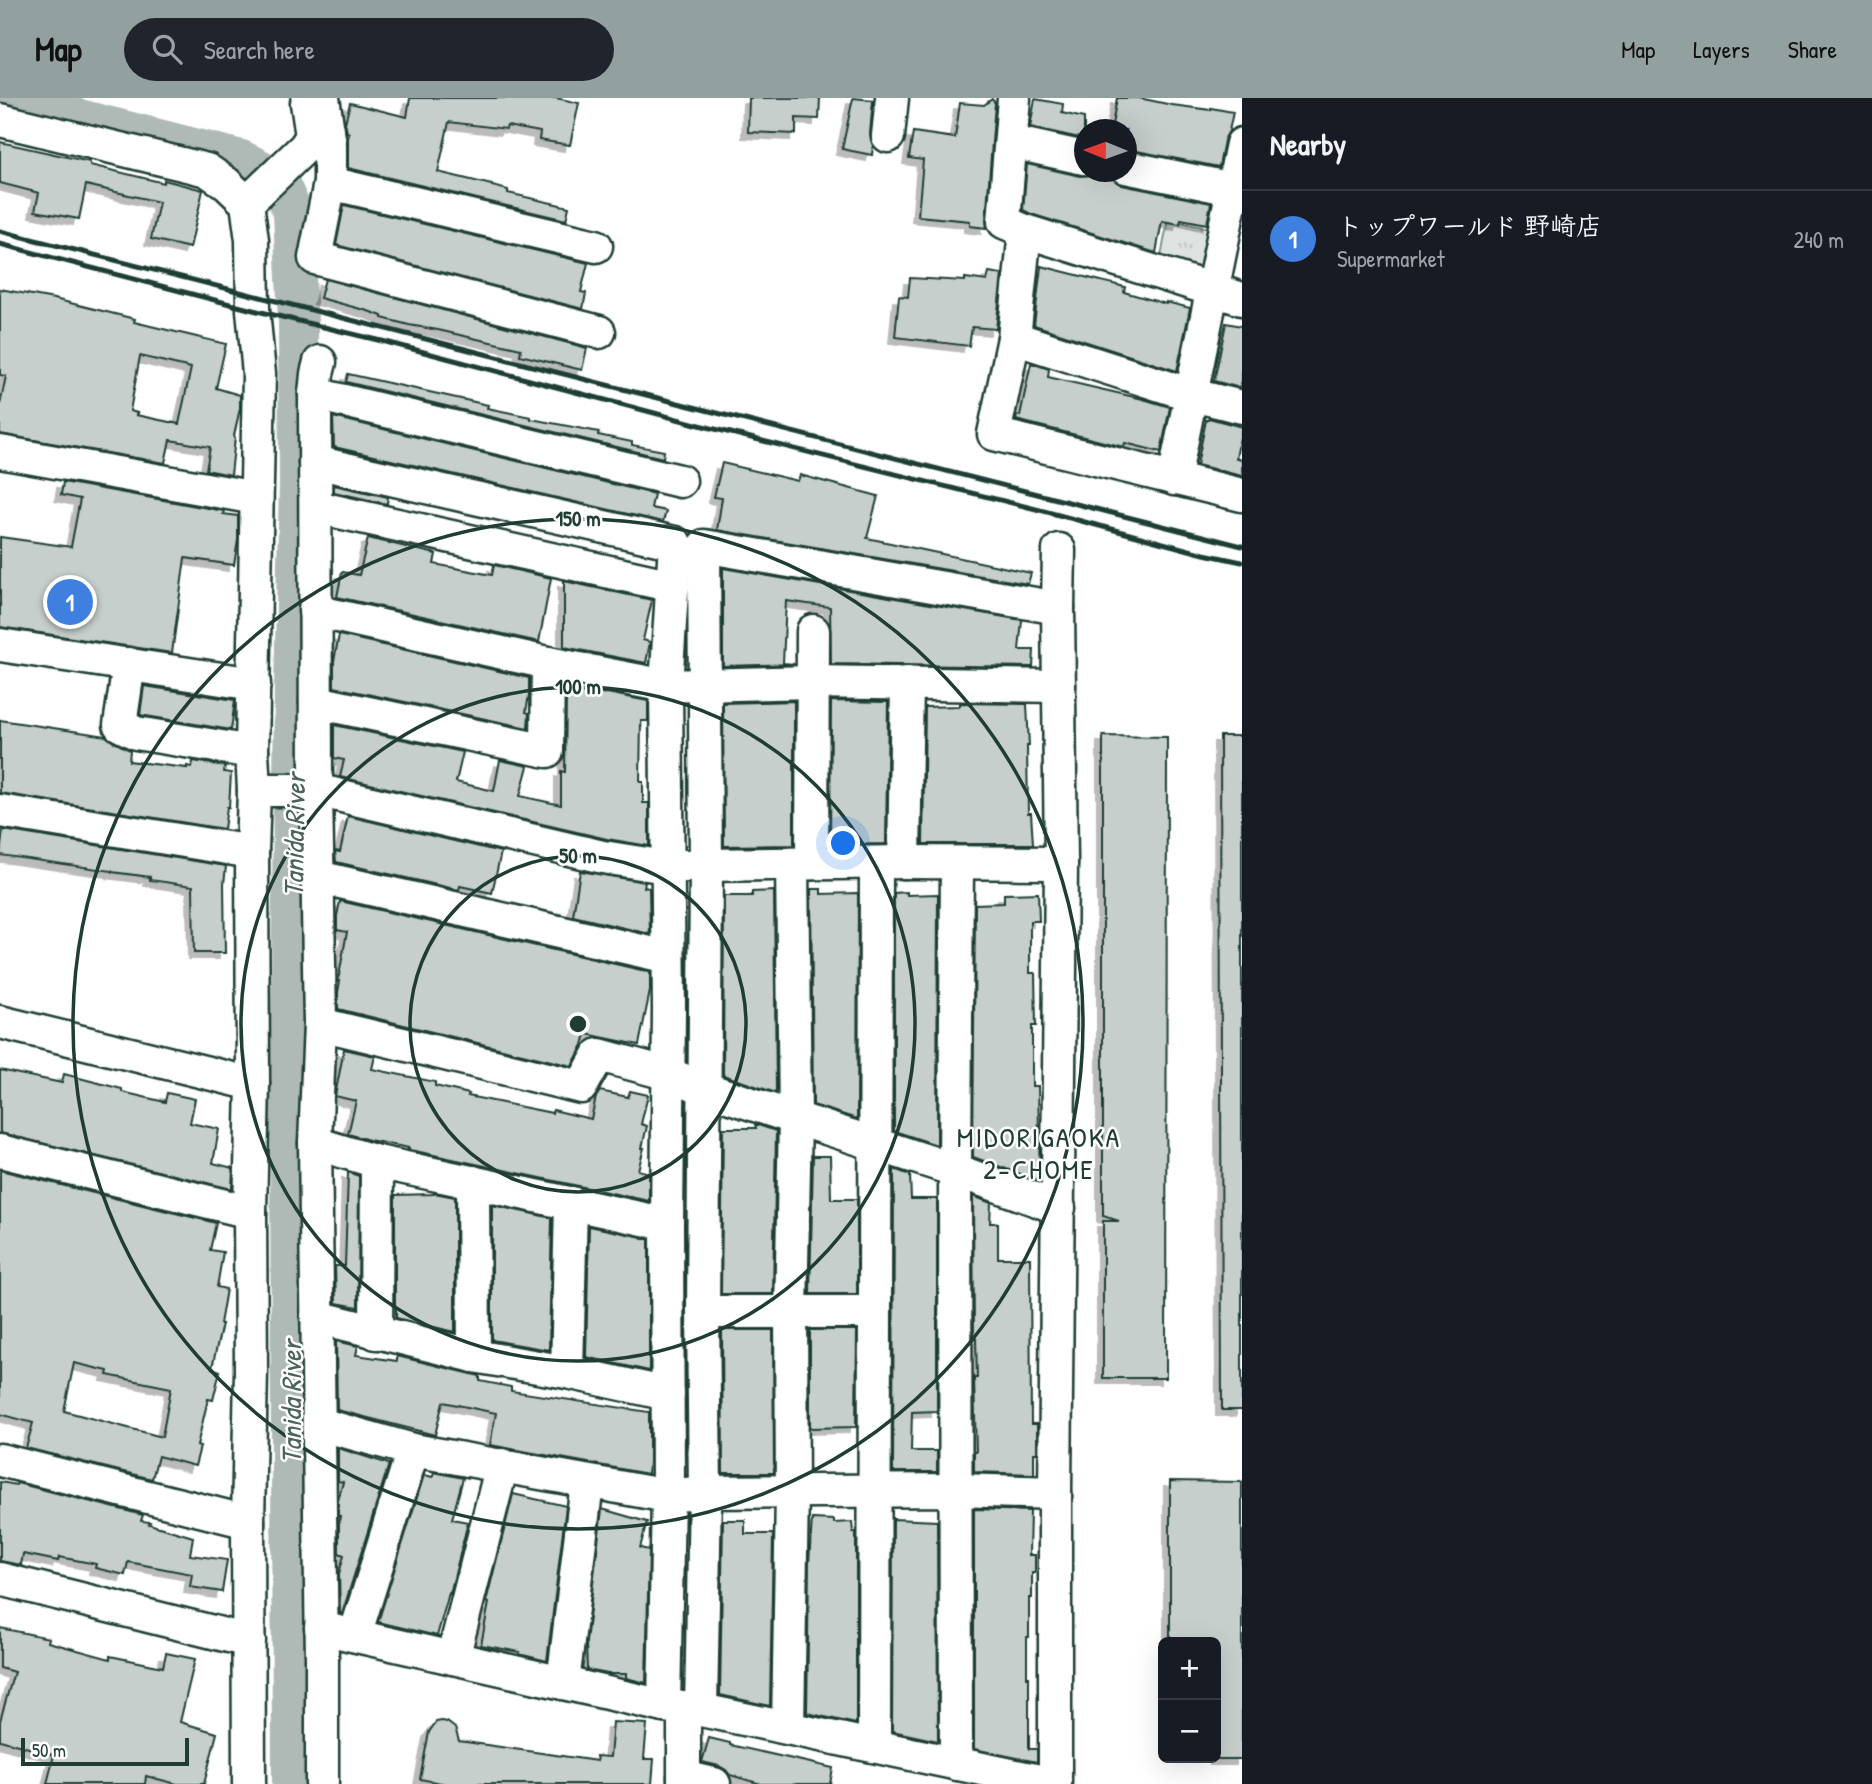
<!DOCTYPE html>
<html lang="en">
<head>
<meta charset="utf-8">
<style>
  :root { --surface:#171b24; --page:#20242c; --text:#f1f3f6; --muted:#9ea1a6; --line:#363941; --accent:#92a19f }
  body { margin:0; font-family:"Patrick Hand","Klee One",sans-serif; background:var(--page); color:var(--text) }
  .controls { position:absolute; right:21px; bottom:21px; display:grid; overflow:hidden; border-radius:10px; box-shadow:0 7px 28px #0002 }
  .controls button { width:63px; height:63px; display:grid; place-items:center; padding:0; border:0; border-bottom:2px solid var(--line); background:var(--surface); color:var(--text); font:35px sans-serif }
  .compass { position:absolute; left:1074px; top:21px; width:63px; height:63px; border-radius:50%; background:var(--surface); box-shadow:0 7px 28px #0002; rotate:271deg }
  .scale { position:absolute; left:21px; bottom:18px; width:168px; box-sizing:border-box; padding-left:7px; border:4px solid #1f3d34; border-top:0; font-size:19px; line-height:24px; white-space:nowrap; color:#1f3d34; -webkit-text-stroke:5px #fff; paint-order:stroke }
  .you { position:absolute; left:844px; top:746px; width:24px; height:24px; margin:-18px; border:5px solid #fff; border-radius:50%; background:#1a73e8; box-shadow:0 0 0 10px #1a73e833 }
  .badge { display:grid; place-items:center; width:46px; height:46px; border-radius:50%; background:var(--accent); color:#fff; font-size:23px; font-weight:700 }
  .pin { position:absolute; translate:-50% -50%; border:4px solid #fff; box-shadow:0 2px 7px #0006 }
  .list { margin:0; padding:0; list-style:none }
  h2 { display:flex; justify-content:space-between; align-items:center; height:91px; margin:0; padding:0 28px; font-size:30px }
  h2 small { font-size:23px; font-weight:400; color:var(--muted) }
  .list li { display:grid; grid-template-columns:46px 1fr auto; gap:21px; align-items:center; box-sizing:border-box; height:98px; padding:0 28px; border-top:2px solid var(--line) }
  .list b { display:block; font-size:26px; white-space:nowrap }
  .list p { margin:0; font-size:23px; white-space:nowrap; color:var(--muted) }
  .list em { font-size:23px; font-style:normal; color:var(--muted) }
  .icon { flex:none; width:38px; height:38px; fill:none; stroke:currentColor; stroke-width:2; stroke-linecap:round; stroke-linejoin:round }
  .map { position:relative; flex:none; width:1242px; height:1686px; overflow:hidden }
  header { display:flex; align-items:center; gap:42px; box-sizing:border-box; height:98px; padding:0 35px; background:var(--accent); color:#111 }
  header strong { font-size:33px }
  nav { display:flex; gap:38px; margin-inline-start:auto; font-size:24px }
  .search { width:490px; height:63px; background:var(--page); display:flex; align-items:center; gap:18px; box-sizing:border-box; padding:0 24px; border-radius:38px; color:var(--muted); font-size:26px }
  main { display:flex }
  aside { flex:1; background:var(--surface) }
  .map>svg:first-child { display:block }
  .park { fill:url(#park-tufts); stroke:#7e908b; stroke-width:2 }
  .lines { fill:none; stroke-linecap:round; stroke-linejoin:round }
  .river { stroke:#afbab7; stroke-width:40 }
  .building { fill:#c7cfcc; stroke:#1f3d34; stroke-width:2; fill-rule:evenodd; filter:url(#shadow) }
  .minor-casing { stroke:#1f3d34; stroke-width:37 }
  .minor { stroke:#fff; stroke-width:32 }
  .rail { stroke:#1f3d34; stroke-width:5 }
  .ring { fill:none; stroke:#1f3d34; stroke-width:3.5 }
  .labels { text-anchor:middle; stroke-width:5; stroke-linejoin:round; paint-order:stroke }
  .water-label { font-size:28px; font-style:italic; fill:#4a625b; stroke:#fff }
  .neighbourhood-label { font-size:28px; letter-spacing:2px; fill:#1f3d34; stroke:#fff }
  .centre { fill:#1f3d34; stroke:#fff; stroke-width:3.5 }
  .ring-label { font-size:21px; text-anchor:middle; font-weight:bold; fill:#1f3d34; stroke:#fff; stroke-width:5; stroke-linejoin:round; paint-order:stroke }
</style>
</head>
<body>
<header>
<strong>Map</strong>
<div class="search"><svg class="icon" aria-label="search" viewBox="0 0 24 24"><circle cx="10" cy="10" r="6"/><path d="M15 15l6 6"/></svg>Search here</div>
<nav><a>Map</a><a>Layers</a><a>Share</a></nav>
</header>
<main>
<div class="map">
<svg width="1242" height="1686" viewBox="0 0 1242 1686">
  <defs>
    <pattern id="park-tufts" width="24" height="20" patternUnits="userSpaceOnUse" patternTransform="scale(1.75)"><rect width="24" height="20" fill="#dee3e2"/><path d="M3 7l-1-3M5 7V3M7 7l1-3M15 17l-1-3M17 17v-4M19 17l1-3" fill="none" stroke="#bec4c2"/></pattern>
    <filter id="shadow"><feDropShadow dx="-6" dy="6" stdDeviation="0" flood-color="#0004"/></filter>
  </defs>
  <rect width="100%" height="100%" fill="#fff"/>
  <filter id="ink" filterUnits="userSpaceOnUse"><feTurbulence type="fractalNoise" baseFrequency=".0143" numOctaves="2"/><feDisplacementMap in="SourceGraphic" scale="14" xChannelSelector="R" yChannelSelector="G"/><feConvolveMatrix kernelMatrix="1 2 1 2 8 2 1 2 1" color-interpolation-filters="sRGB"/></filter>
  <g filter="url(#ink)">
    <path class="park" d="M1168 121 1218 132 1212 162 1197 170 1161 159Z"/>
    <g class="lines">
      <path class="river" d="M0 1 241 62 277 80 293 115 298 224 299 385 294 588 290 1016 292 1686"/>
    </g>
    <g class="building">
      <path d="M410 0H556L579 5 570 47 539 42 540 34 507 28 506 31 449 24 438 74 492 87V88L508 92V95L569 109 566 122 348 70V41L349 35 347 34 345 25 350 5 407 19Z"/>
      <path d="M749 0H820L819 21 796 20V36L748 34Z"/>
      <path d="M853 0 873 2 870 36 873 48 872 57 842 51Z"/>
      <path d="M1117 0H1139L1172 7 1211 12V10L1233 14 1229 33 1224 42 1219 69 1126 51V32H1111Z"/>
      <path d="M992 1 995 5 986 123 987 130 970 128V123L918 118 923 62 909 60 913 34 955 40 960 5 984 7Z"/>
      <path d="M1035 1 1063 6 1062 15 1084 20V41L1030 29Z"/>
      <path d="M0 44 90 64V67L164 85V82L203 92 190 150 151 141 159 104 86 87 79 121 35 113 39 95 0 85Z"/>
      <path d="M1027 66 1080 78 1091 77 1113 81 1122 87 1211 105 1207 126 1181 121 1180 126 1162 123 1156 155 1031 116 1023 112Z"/>
      <path d="M344 107 588 165 581 194 586 195 583 211 336 147Z"/>
      <path d="M1041 168 1125 189 1124 194 1166 206V204L1190 210 1177 273 1034 227Z"/>
      <path d="M989 174 1002 176 996 231 972 229 969 248 895 239 899 198 908 199 910 180 965 183V180L987 183Z"/>
      <path d="M325 181 587 250 582 272 520 257 521 251 438 232 409 227 382 220V218L368 213 320 200Z"/>
      <path d="M0 191 54 201 135 221 134 224 226 246 216 290 240 297V310L234 338 235 339 231 377 206 372 210 349 170 342 165 365 0 336V307L6 278 0 277ZM140 258 191 270 179 326 136 317 137 315 130 313Z"/>
      <path d="M1226 225 1242 228V282L1240 290 1214 283Z"/>
      <path d="M1031 265 1049 271 1048 279 1143 301 1170 309 1161 354 1125 345 1124 349 1016 322 1017 317 1020 318Z"/>
      <path d="M348 276 488 307 487 310 531 319V321L599 334 598 337 632 344V347L664 353 663 360 346 284Z"/>
      <path d="M333 319 654 396 651 410 666 413 663 424 334 349Z"/>
      <path d="M1209 320 1242 329 1236 360 1242 361V378L1197 367 1206 322H1208Z"/>
      <path d="M722 365 798 383 800 377 878 398 867 440 1031 475 1028 486 717 432 722 400 714 399Z"/>
      <path d="M63 384 224 413 223 416 238 418V442L234 467 185 460 172 555 0 529V439L71 449 80 401 61 397Z"/>
      <path d="M334 387 388 399 387 406 334 394Z"/>
      <path d="M368 440 436 456 434 466 492 477 494 467 551 480 539 544 337 499 342 474 359 477Z"/>
      <path d="M723 470 1022 522 1019 552H1034L1033 569 831 566 830 509 786 503 783 565 794 566 723 568Z"/>
      <path d="M564 483 652 502 643 542 650 544 646 565 564 549Z"/>
      <path d="M339 537 529 580V597L526 614 529 615 528 630 334 589V563Z"/>
      <path d="M144 588 235 602 231 632 140 617Z"/>
      <path d="M607 595 648 603V623H641L640 684H643V705H649V748L607 741 340 679 344 662 334 660V627L463 654 456 684 494 693 500 662 528 668 520 698 561 707V673L565 674 566 596Z"/>
      <path d="M794 603V747L724 748 723 605Z"/>
      <path d="M831 603 888 604 886 746 830 747Z"/>
      <path d="M960 605 1027 606 1029 648H1027L1028 715H1031L1033 746H923L925 609 960 608Z"/>
      <path d="M0 622 106 638 112 643 130 652 129 663 187 670V668L192 669 193 663 225 668 224 674 231 675 229 709H227L224 731 0 695Z"/>
      <path d="M1103 638 1167 639 1166 1280H1103V1123H1119L1103 1118Z"/>
      <path d="M1220 638H1242V1312H1222Z"/>
      <path d="M348 718 501 754 492 795 460 788 459 792 336 764 335 753 340 754Z"/>
      <path d="M3 732 226 768 224 786 225 855H194L193 788 150 782V779L112 774V773L0 757Z"/>
      <path d="M580 773 645 784 644 789 649 790 650 836 573 818Z"/>
      <path d="M811 791H821V796L858 795 857 1021 813 1007Z"/>
      <path d="M774 793 776 995 723 977 724 798H752V794Z"/>
      <path d="M907 794V797L938 796 937 1047 894 1033V795Z"/>
      <path d="M1038 795 1039 823H1030V875H1035L1036 928H1032V988H1038L1040 1083 973 1059 975 806 1004 805V796Z"/>
      <path d="M340 803 650 874V893L639 947 586 936 583 947 572 968 338 911V894L340 883H338L347 834 337 832V818Z"/>
      <path d="M344 951 375 958 372 971 435 984V988L469 996 468 998 552 1015 553 1012 591 1021 596 999 600 993 628 999 630 993 648 997 641 1026 647 1028 642 1050H644L638 1072 649 1075V1103L415 1053 408 1052 409 1050 369 1042 348 1036 356 1003 335 998Z"/>
      <path d="M0 972 62 985 64 976 122 991V994L165 1004 167 995 195 1001 190 1025 219 1031 213 1065 233 1070 232 1091 0 1035Z"/>
      <path d="M755 1026 776 1033 773 1196H721L723 1030H756Z"/>
      <path d="M813 1058H830L831 1101H857V1196H810Z"/>
      <path d="M894 1071 910 1077 911 1101H937V1313L912 1314 911 1353H937V1374H893Z"/>
      <path d="M0 1072 216 1125 210 1152 223 1154 217 1189 226 1191 220 1226H222L212 1270 220 1273 213 1302 208 1301 197 1348 200 1349 195 1368 158 1358 152 1381 26 1350 33 1325 0 1316ZM74 1265 108 1273 107 1277 171 1290 162 1339 64 1313Z"/>
      <path d="M348 1074 359 1078 358 1209 336 1205 335 1168H345Z"/>
      <path d="M434 1095 455 1099V1234L396 1220V1209H395V1097L434 1096Z"/>
      <path d="M973 1098 991 1105 990 1125H998V1160H1030L1031 1326H1037V1355H1034V1376L974 1374V1354H976L974 1280H977L976 1240H974Z"/>
      <path d="M492 1107 552 1120 549 1252 492 1242Z"/>
      <path d="M589 1128 642 1139V1141H649V1273L586 1259Z"/>
      <path d="M722 1232H773L774 1375H723Z"/>
      <path d="M810 1232H857L856 1329 810 1330Z"/>
      <path d="M336 1243 358 1248 356 1257 397 1263V1258L480 1278V1283L511 1289V1293L649 1314V1363L648 1376 490 1347 496 1315 443 1304 435 1337 337 1312Z"/>
      <path d="M338 1350 389 1366 342 1516 340 1515 339 1476 344 1457 339 1455V1424L340 1418H338V1403L343 1384 338 1383Z"/>
      <path d="M434 1374 463 1380 452 1421 468 1424 450 1496 449 1495 437 1538 378 1524 424 1377 433 1379Z"/>
      <path d="M1170 1383 1242 1384V1661H1216V1544H1170Z"/>
      <path d="M0 1384 16 1387 17 1385 143 1417 141 1423 150 1424 149 1426 193 1439 190 1457 227 1462 222 1494 190 1489 192 1476 128 1464 125 1477 95 1470 96 1466 59 1459 58 1463 23 1456 21 1467 0 1463Z"/>
      <path d="M513 1396 566 1408 547 1563 519 1556 520 1554 481 1547 489 1505 486 1504Z"/>
      <path d="M602 1411 647 1424 640 1450 649 1452 646 1585 626 1580V1576H608L587 1572 586 1544Z"/>
      <path d="M974 1411 1030 1413 1029 1457H1035V1475H1032V1500H1029V1539H1027V1579H1029V1651H1037V1664L974 1651Z"/>
      <path d="M812 1421 834 1422V1425L852 1424 853 1434H856V1626L807 1615 809 1465Z"/>
      <path d="M893 1421 937 1423 938 1643 892 1633Z"/>
      <path d="M723 1422H745V1436H773L770 1608 720 1597Z"/>
      <path d="M0 1530 49 1540 48 1544 110 1561V1558L163 1569 166 1555 195 1561 180 1624 217 1635 204 1686H177L146 1678 145 1686H47L54 1657 0 1642V1623L14 1574 0 1570Z"/>
      <path d="M442 1623 447 1624 455 1630 459 1643 597 1663 596 1658 610 1659 613 1624 647 1626 644 1661H654L652 1686H446L420 1681 429 1634 436 1624Z"/>
      <path d="M709 1640 730 1645V1647L833 1670 830 1686H761L730 1677 726 1672 719 1668 702 1664Z"/>
    </g>
    <g class="lines">
      <g class="minor-casing">
        <g id="minor">
          <path d="M323 0 330 47V85L315 160 599 234"/>
          <path d="M1014 0 1004 124 1025 133 1242 201"/>
          <path d="M0 22 207 72 226 85 247 105 252 142 253 212 259 276 252 654 254 692 252 754 253 986 250 1114 251 1272 248 1424 249 1686"/>
          <path d="M888 38 892 0"/>
          <path d="M1011 44 1084 60"/>
          <path d="M1126 69 1242 93"/>
          <path d="M330 85 596 148"/>
          <path d="M247 105 305 49 312 38 307 5"/>
          <path d="M1025 133 1014 240 994 336 1242 397"/>
          <path d="M1014 240 1192 297 1242 309"/>
          <path d="M320 264 317 276 315 296 316 692 320 926 315 1045 322 1562V1686"/>
          <path d="M315 296 680 383"/>
          <path d="M0 354 256 400"/>
          <path d="M315 364 675 445 666 588 669 912 667 1126 668 1398 664 1608"/>
          <path d="M1174 381 1242 46"/>
          <path d="M316 409 673 488"/>
          <path d="M1058 510 1059 452"/>
          <path d="M315 513 548 565 666 588 812 584 1059 588"/>
          <path d="M0 547 254 586"/>
          <path d="M129 566 120 627 136 635 252 654"/>
          <path d="M316 604 547 653 548 565"/>
          <path d="M254 692H316L603 759 666 769 706 767 904 764 1061 765"/>
          <path d="M0 713 252 754"/>
          <path d="M904 764 907 585"/>
          <path d="M812 765 813 533"/>
          <path d="M318 779 668 859"/>
          <path d="M0 924 253 986"/>
          <path d="M320 926 581 989 599 957 669 976 703 990 955 1072 1059 1110"/>
          <path d="M315 1045 377 1064 667 1126"/>
          <path d="M0 1053 250 1114"/>
          <path d="M473 1084 474 1258"/>
          <path d="M703 1214H873"/>
          <path d="M317 1219 474 1258 567 1274 668 1296"/>
          <path d="M376 1235 377 1064"/>
          <path d="M567 1274 571 1105"/>
          <path d="M319 1326 413 1352 668 1398 705 1394 956 1392 1055 1395"/>
          <path d="M0 1362 248 1424"/>
          <path d="M0 1481 249 1543"/>
          <path d="M321 1530 664 1608 701 1612 1054 1686"/>
          <path d="M355 1537 413 1352"/>
          <path d="M453 1560 502 1367"/>
          <path d="M563 1585 587 1385"/>
          <path d="M701 1612 705 1394 703 1214 706 767 704 448 1058 510 1061 765 1055 1395V1686"/>
          <path d="M788 1630 792 1394 791 1215 795 1020 792 766"/>
          <path d="M874 1647 876 765"/>
          <path d="M956 1666 955 1072 957 766"/>
          <path d="M684 1679 714 1686"/>
          <path d="M684 1686V1610"/>
        </g>
      </g>
      <use href="#minor" class="minor"/>
      <g class="rail">
        <path d="M0 133 1242 448"/>
        <path d="M0 146 253 212 386 244 711 330 1040 412 1204 456 1242 464"/>
      </g>
    </g>
  </g>
  <g class="ring">
    <circle cx="578" cy="926" r="168"/>
    <circle cx="578" cy="926" r="337"/>
    <circle cx="578" cy="926" r="505"/>
  </g>
  <g class="labels">
    <g class="water-label">
      <text transform="translate(294 737) rotate(-89)" y="10">Tanida River</text>
      <text transform="translate(291 1304) rotate(-90)" y="10">Tanida River</text>
    </g>
    <g class="neighbourhood-label">
      <text x="1039" y="1049">MIDORIGAOKA<tspan x="1039" dy="32">2-CHOME</tspan></text>
    </g>
  </g>
  <circle cx="578" cy="926" r="10" class="centre"/>
  <g class="ring-label">
    <text x="578" y="428">150 m</text>
    <text x="578" y="596">100 m</text>
    <text x="578" y="765">50 m</text>
  </g>
</svg>
<div class="controls">
<button>+</button>
<button>−</button>
</div>
<svg class="compass" viewBox="-18 -18 36 36"><path d="M0-13l5 13h-10z" fill="#e53935"/><path d="M0 13l5-13h-10z" fill="#9ea1a6"/></svg>
<div class="scale">50 m</div>
<div class="you"></div>
<div class="pin badge" style="left:70px;top:504px;background:#3f7fe0">1</div>
</div>
<aside>
<h2>Nearby<small></small></h2>
<ul class="list">
<li><span class="badge" style="background:#3f7fe0">1</span><div><b>トップワールド 野崎店</b><p>Supermarket</p></div><em>240 m</em></li>
</ul>
</aside>
</main>
</body>
</html>
